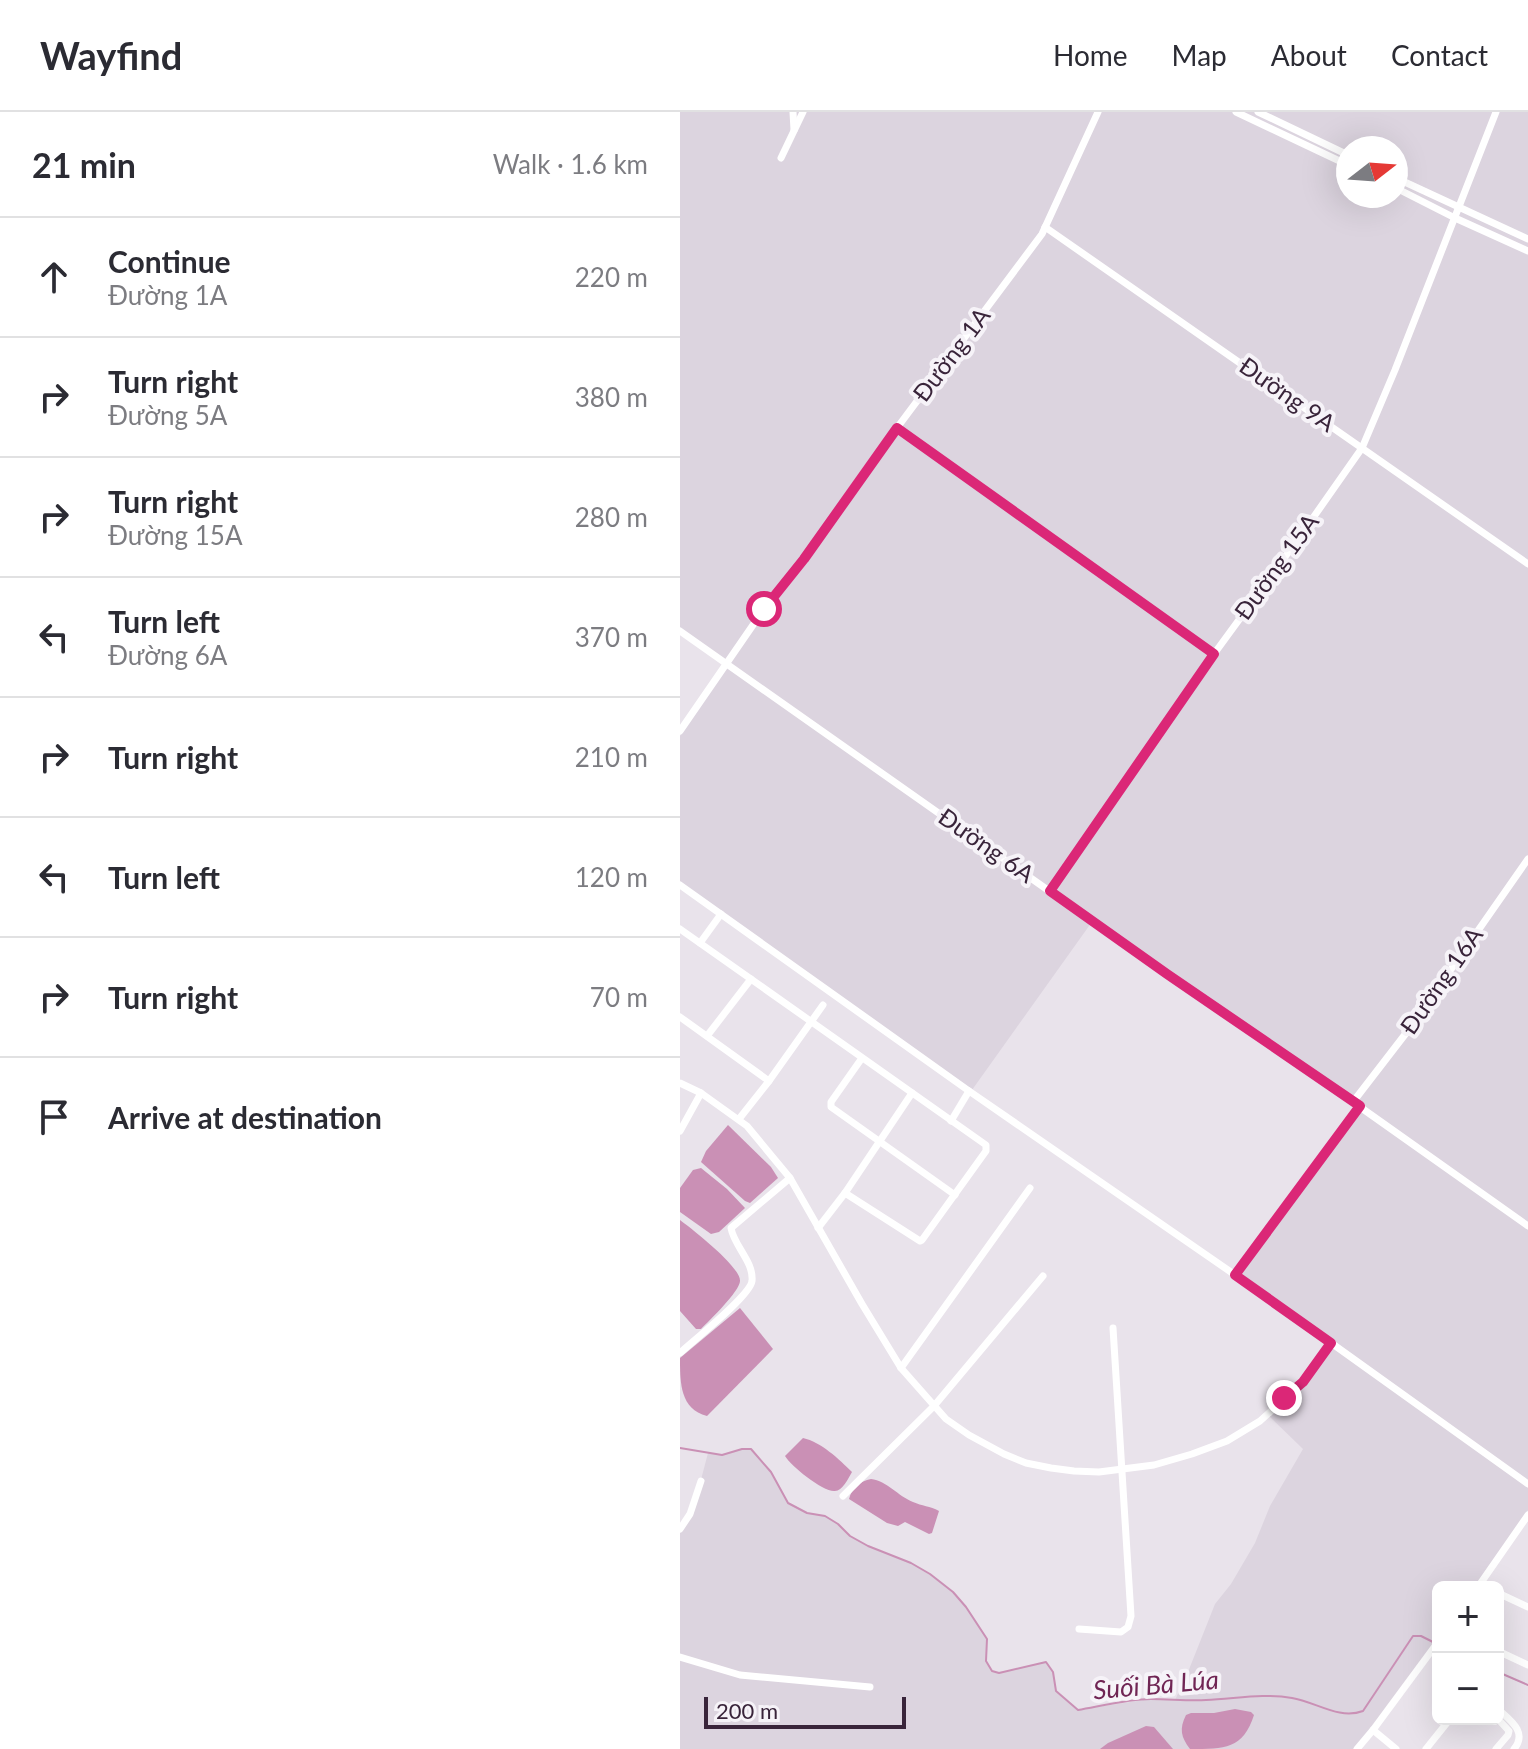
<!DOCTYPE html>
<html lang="en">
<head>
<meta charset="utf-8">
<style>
  :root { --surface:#fff; --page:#f7f7f7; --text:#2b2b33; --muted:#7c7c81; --line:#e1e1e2 }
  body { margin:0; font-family:Lato,sans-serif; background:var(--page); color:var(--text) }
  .controls { position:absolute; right:24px; bottom:24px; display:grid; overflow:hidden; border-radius:12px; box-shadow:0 8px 32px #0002 }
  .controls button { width:72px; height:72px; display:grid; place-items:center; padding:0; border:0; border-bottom:2px solid var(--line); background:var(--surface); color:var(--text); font:40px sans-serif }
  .compass { position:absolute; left:656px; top:24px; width:72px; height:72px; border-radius:50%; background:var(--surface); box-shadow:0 8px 32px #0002; rotate:73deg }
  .scale { position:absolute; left:24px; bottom:20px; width:202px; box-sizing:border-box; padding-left:8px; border:4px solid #39243a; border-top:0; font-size:22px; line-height:28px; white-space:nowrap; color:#39243a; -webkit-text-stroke:6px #f6f3f8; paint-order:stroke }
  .stop { position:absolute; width:24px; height:24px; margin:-18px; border:6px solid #db2777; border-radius:50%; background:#fff }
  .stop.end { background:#db2777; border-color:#fff; box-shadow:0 2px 8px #0008 }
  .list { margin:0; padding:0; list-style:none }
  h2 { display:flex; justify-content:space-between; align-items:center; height:104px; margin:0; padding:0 32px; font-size:34px }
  h2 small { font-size:26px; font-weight:400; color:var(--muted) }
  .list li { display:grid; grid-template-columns:52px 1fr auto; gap:24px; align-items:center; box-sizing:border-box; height:120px; padding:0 32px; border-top:2px solid var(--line) }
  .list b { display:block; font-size:30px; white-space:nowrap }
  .list p { margin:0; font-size:26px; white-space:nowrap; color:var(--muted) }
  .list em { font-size:26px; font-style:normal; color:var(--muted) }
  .icon { flex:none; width:44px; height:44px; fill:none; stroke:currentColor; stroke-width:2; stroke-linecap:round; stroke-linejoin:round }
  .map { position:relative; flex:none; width:848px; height:1637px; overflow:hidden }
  header { display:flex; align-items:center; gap:48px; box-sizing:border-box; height:112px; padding:0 40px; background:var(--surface); border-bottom:2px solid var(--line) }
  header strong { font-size:38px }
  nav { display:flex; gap:44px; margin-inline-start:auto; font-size:28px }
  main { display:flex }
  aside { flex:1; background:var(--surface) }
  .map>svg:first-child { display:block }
  .built { fill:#dcd4df; fill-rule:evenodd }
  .water { fill:#ca90b5 }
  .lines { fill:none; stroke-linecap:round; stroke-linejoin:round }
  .stream { stroke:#ca90b5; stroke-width:2 }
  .minor { stroke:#fff; stroke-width:7 }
  .route { stroke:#db2777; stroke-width:10 }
  .labels { text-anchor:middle; stroke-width:8; stroke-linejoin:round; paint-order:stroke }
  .street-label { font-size:24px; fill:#39243a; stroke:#f6f3f8 }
  .water-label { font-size:26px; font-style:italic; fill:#702554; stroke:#f6f3f8 }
</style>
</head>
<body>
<header>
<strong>Wayfind</strong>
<nav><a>Home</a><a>Map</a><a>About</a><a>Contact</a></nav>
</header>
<main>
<aside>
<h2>21 min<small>Walk · 1.6 km</small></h2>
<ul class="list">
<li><svg class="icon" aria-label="ahead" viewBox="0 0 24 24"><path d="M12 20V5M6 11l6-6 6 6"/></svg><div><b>Continue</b><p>Đường 1A</p></div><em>220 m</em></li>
<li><svg class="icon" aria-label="right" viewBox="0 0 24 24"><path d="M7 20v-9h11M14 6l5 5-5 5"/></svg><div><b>Turn right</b><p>Đường 5A</p></div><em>380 m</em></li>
<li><svg class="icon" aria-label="right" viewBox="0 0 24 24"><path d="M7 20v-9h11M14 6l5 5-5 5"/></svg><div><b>Turn right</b><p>Đường 15A</p></div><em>280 m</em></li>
<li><svg class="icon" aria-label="left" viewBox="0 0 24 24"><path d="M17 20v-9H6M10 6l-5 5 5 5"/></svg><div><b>Turn left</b><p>Đường 6A</p></div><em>370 m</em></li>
<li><svg class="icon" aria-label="right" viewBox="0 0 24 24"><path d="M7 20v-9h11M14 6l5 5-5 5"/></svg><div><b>Turn right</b></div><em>210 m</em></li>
<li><svg class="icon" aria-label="left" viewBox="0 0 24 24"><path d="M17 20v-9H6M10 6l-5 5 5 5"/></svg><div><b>Turn left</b></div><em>120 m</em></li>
<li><svg class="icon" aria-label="right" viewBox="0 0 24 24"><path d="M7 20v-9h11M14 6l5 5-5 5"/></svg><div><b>Turn right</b></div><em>70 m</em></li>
<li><svg class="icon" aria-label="arrive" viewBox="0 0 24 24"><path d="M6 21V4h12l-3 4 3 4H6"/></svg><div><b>Arrive at destination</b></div></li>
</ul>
</aside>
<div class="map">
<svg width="848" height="1637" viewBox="0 0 848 1637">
  <rect width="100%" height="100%" fill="#e9e3eb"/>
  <g class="built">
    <path d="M0 0H848V1369L558 1163 683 994 414 807 292 978 0 771V624L47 554 0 516ZM668 36H716V84H668Z"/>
    <path d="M651 1234 848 1375V1398L795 1475H758V1526L692 1616 674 1637H0V1421L12 1402 28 1341 42 1343 62 1337H71L91 1360 108 1391 127 1401 145 1404 158 1412 170 1424 188 1434 231 1451 250 1462 273 1480 286 1495 307 1527 306 1549 312 1559 319 1561 366 1550 373 1560 376 1579 398 1598 470 1587 495 1588 506 1565 535 1492 551 1472 575 1431 590 1394 623 1337 589 1304Z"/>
  </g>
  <g class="water">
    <path d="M48 1013 91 1055 98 1066 70 1091 65 1089 21 1050 26 1039Z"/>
    <path d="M21 1056 47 1077 65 1096 39 1120 31 1122 0 1100V1076L13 1058Z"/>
    <path d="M0 1108C12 1117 61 1155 60 1169 60 1179 29 1209 21 1217H16L0 1199Z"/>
    <path d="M60 1196 93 1237 27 1304C0 1297 0 1271 0 1246Z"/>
    <path d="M123 1326C141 1330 159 1347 172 1360 168 1367 162 1380 154 1379 142 1379 111 1354 105 1344Z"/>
    <path d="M191 1367C207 1369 218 1384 233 1390 242 1394 250 1394 259 1399L252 1421 249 1422 225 1410 218 1414 207 1411 169 1387C172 1376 180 1369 191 1367Z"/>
    <path d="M555 1597 571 1600 574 1603C563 1637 545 1637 510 1637 501 1625 499 1617 506 1603L511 1601H534Z"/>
    <path d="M466 1614 474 1615 493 1637H420L428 1631Z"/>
  </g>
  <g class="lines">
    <g class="stream">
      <path d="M0 1336 42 1343 62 1337H71L91 1360 108 1391 127 1401 145 1404 158 1412 170 1424 188 1434 231 1451 250 1462 273 1480 286 1495 307 1527 306 1549 312 1559 319 1561 366 1550 373 1560 376 1579 398 1598C421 1594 449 1587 471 1587 490 1587 508 1589 526 1588 555 1587 583 1581 612 1586 636 1590 659 1608 683 1599L733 1524H741L753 1530"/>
      <path d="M818 1560 848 1573"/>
    </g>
    <g class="minor">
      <path d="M113 0 114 18"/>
      <path d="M556 0 668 53"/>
      <path d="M578 0 668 43"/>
      <path d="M101 46 123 0"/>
      <path d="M716 66 848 127"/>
      <path d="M716 76 775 106 848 139"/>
      <path d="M365 115 848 452"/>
      <path d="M217 316 534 542"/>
      <path d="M0 519 487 862 673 990 848 1114"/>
      <path d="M0 619 84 497 124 447 187 356 362 122 418 0"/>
      <path d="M0 773 289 979 587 1185 848 1372"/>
      <path d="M370 779 534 542 621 423 682 336 715 258 816 0"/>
      <path d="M0 817 306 1033V1039L242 1128 240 1129 165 1081"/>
      <path d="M20 831 41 802"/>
      <path d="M0 905 89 969"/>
      <path d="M27 924 71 867"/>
      <path d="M182 946 151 990V995L275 1083"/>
      <path d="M0 971 21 981 67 1014 110 1066 182 1192 221 1256 266 1307 289 1323 324 1342 346 1351 371 1356 394 1359 419 1360 474 1353 512 1342 547 1329 580 1309 623 1270 651 1231"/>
      <path d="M673 990 730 916 848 747"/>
      <path d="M59 1007 89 969 143 893"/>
      <path d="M271 1009 289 979"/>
      <path d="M0 1019 21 981"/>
      <path d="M138 1116 165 1081 232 981"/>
      <path d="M555 1163 680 994"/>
      <path d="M0 1241C14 1228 70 1184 72 1169 74 1150 54 1134 51 1116L110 1066"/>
      <path d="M221 1256 350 1076"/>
      <path d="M163 1384 254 1294 363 1164"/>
      <path d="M0 1417 10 1402 21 1369"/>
      <path d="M798 1475 848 1403"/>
      <path d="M818 1481 848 1495"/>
      <path d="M399 1517 441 1520 448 1515 451 1504 433 1216"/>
      <path d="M818 1539 848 1553"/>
      <path d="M0 1545 60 1563 190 1575"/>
      <path d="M818 1597C830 1608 848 1620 834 1637"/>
      <path d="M693 1618 716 1637"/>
      <path d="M677 1637 693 1618 758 1530"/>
      <path d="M746 1637 770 1607"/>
      <path d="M816 1637 828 1623 829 1619 818 1607"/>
    </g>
  </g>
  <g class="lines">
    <path class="route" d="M84 497 124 447 217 316 534 542 370 779 487 862 680 994 555 1163 651 1231 623 1270 604 1286"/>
  </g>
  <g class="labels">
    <g class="street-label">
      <text transform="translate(272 243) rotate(-53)" y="8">Đường 1A</text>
      <text transform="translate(607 283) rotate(35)" y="8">Đường 9A</text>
      <text transform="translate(597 455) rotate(-54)" y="8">Đường 15A</text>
      <text transform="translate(306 734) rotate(35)" y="8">Đường 6A</text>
      <text transform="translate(762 869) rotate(-55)" y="8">Đường 16A</text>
    </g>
    <g class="water-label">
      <text transform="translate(476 1573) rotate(-5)" y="9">Suối Bà Lúa</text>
    </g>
  </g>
</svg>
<div class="controls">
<button>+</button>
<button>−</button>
</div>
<svg class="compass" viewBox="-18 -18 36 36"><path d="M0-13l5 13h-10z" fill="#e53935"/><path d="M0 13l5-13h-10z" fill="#7c7c81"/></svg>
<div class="scale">200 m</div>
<div class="stop" style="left:84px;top:497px"></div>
<div class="stop end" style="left:604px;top:1286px"></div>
</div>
</main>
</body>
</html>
